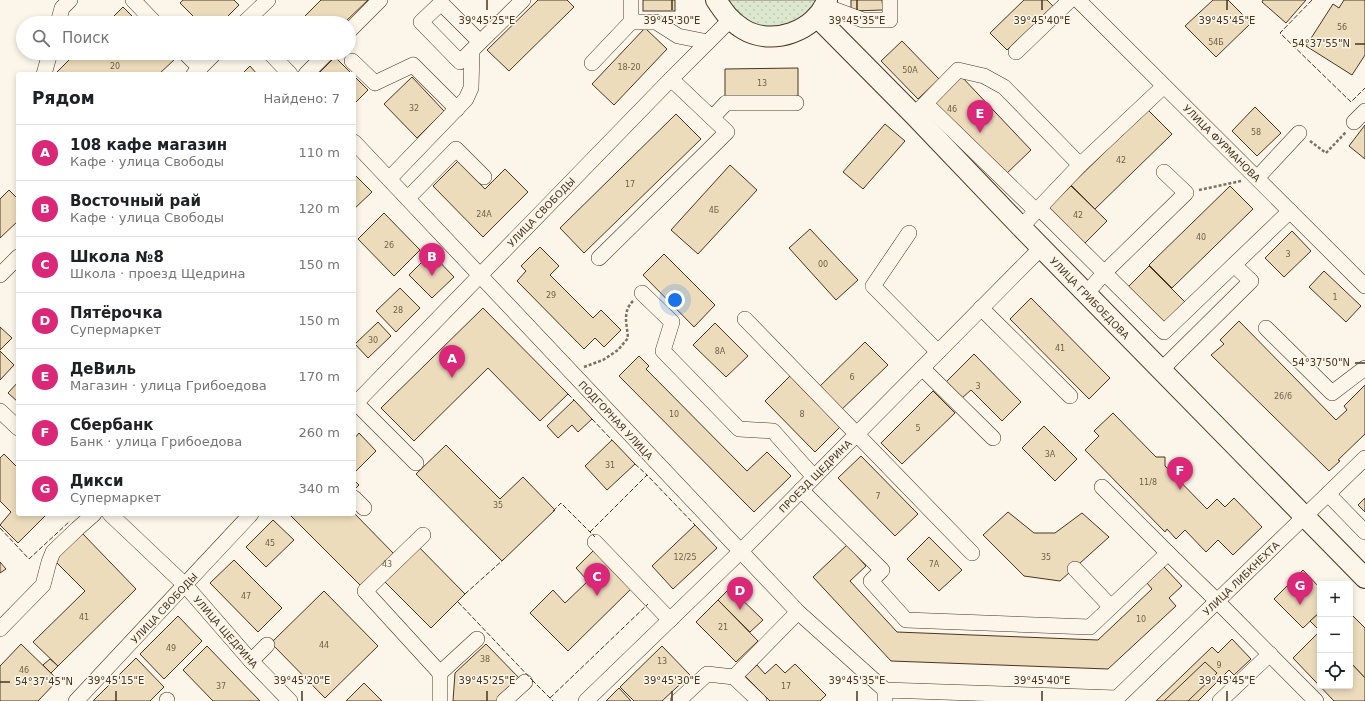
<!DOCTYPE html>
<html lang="ru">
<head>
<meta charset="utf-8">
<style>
  :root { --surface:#fff; --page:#f6f6f6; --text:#202124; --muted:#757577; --line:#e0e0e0; --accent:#db2777 }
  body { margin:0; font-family:"DejaVu Sans",sans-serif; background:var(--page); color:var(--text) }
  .controls { position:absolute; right:12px; bottom:12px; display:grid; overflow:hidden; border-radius:4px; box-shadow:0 2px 6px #0003 }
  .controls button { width:36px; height:36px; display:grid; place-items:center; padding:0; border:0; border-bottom:1px solid var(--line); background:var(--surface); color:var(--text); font:20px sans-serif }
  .you { position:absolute; left:675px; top:300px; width:14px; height:14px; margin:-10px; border:3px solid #fff; border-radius:50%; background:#1a73e8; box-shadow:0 0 0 6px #1a73e833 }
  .badge { display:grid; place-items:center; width:26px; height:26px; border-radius:50%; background:var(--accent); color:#fff; font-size:13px; font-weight:700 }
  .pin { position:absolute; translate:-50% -33px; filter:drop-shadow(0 1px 2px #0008) }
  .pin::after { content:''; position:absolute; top:21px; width:14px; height:12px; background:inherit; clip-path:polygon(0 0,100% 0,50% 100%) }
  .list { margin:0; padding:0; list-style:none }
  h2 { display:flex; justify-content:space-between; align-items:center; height:52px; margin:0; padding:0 16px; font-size:17px }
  h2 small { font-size:13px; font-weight:400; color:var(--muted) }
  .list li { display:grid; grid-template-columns:26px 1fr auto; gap:12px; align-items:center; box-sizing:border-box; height:56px; padding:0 16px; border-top:1px solid var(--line) }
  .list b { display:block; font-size:15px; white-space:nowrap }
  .list p { margin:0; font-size:13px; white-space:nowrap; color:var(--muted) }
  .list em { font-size:13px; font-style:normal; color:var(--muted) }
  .icon { flex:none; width:22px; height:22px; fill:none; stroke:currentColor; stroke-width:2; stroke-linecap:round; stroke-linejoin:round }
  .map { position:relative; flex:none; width:1365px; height:701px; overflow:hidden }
  .search { position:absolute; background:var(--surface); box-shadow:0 2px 6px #0003; left:16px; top:16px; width:340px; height:44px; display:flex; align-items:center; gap:10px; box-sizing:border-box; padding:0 14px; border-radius:22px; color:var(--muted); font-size:15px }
  .panel { position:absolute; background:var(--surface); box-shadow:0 2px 6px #0003; left:16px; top:72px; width:340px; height:444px; border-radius:4px }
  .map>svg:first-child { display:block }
  .park { fill:url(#park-dots); stroke:#887966 }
  .building { fill:#ecdcbc; stroke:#4a3520 }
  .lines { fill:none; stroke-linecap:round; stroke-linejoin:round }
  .minor-casing { stroke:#4a3520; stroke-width:16 }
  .major-casing { stroke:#4a3520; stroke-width:22 }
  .path { stroke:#7f6f5c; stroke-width:2.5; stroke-dasharray:3 2; stroke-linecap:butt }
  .minor { stroke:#fbf6e9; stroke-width:15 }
  .major { stroke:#fbf6e9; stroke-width:20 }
  .fence { stroke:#4a3520; stroke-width:1; stroke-dasharray:5 2; stroke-linecap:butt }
  .ticks { fill:none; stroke:#4a3520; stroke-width:1.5 }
  .labels { text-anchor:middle; stroke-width:3; stroke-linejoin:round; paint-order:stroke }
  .number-label { font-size:8px; fill:#725f47 }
  .street-label { font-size:10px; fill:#4a3520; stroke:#fbf6e9 }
  .ticks-label { font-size:10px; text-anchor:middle; fill:#4a3520; stroke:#fbf6e9; stroke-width:3; stroke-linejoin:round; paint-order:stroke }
</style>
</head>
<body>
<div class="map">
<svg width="1365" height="701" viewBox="0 0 1365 701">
  <defs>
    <pattern id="park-dots" width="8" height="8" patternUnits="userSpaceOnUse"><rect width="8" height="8" fill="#dce7d0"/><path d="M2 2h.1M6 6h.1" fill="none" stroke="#bec7b2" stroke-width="1.8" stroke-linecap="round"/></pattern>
  </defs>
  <rect width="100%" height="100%" fill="#fbf6e9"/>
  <path class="park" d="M725 0H819C816 5 812 11 808 15 791 33 760 32 741 19 735 15 729 6 725 0Z"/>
  <g class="building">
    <path d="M183 0H234L239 5 221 23H200L180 3Z"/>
    <path d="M321 0H368L344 23H298Z"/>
    <path d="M538 0H567L574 7 509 71 487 50Z"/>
    <rect x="643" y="0" width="32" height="11"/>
    <path d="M851 0H882L883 10 851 11Z"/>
    <path d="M1024 0H1047L1053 6 1007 50 990 33Z"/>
    <path d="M1213 0H1228L1251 23 1216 57 1185 26Z"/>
    <path d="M1263 0H1306L1286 23 1262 2Z"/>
    <path d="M1344 0H1365V55L1352 75 1306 46 1333 4 1339 8Z"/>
    <path d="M123 7 139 23H107Z"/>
    <path d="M645 28 667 49 614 105 592 84Z"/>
    <path d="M902 41 939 79 918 99 881 61Z"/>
    <path d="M76 53H169L175 59 159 74 146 73 145 74H55Z"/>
    <path d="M304 53H314L309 58Z"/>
    <path d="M335 57 352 74H322L320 72Z"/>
    <path d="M250 66 257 74H242Z"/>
    <path d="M798 68V96H725V69Z"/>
    <path d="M354 76 368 90 354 104Z"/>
    <path d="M961 76 1031 150 1004 176 933 102Z"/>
    <path d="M412 77 444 111 417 138 384 104Z"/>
    <path d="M1255 107 1281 133 1257 156 1232 131Z"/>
    <path d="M1148 110 1172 134 1095 209 1071 185Z"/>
    <path d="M676 114 701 139 584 253 560 228Z"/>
    <path d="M885 124 905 141 863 189 843 172Z"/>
    <path d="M1365 125V159L1349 146Z"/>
    <path d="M458 161 485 189 505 169 528 192 483 237 433 186Z"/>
    <path d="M730 165 757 190 698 254 671 230Z"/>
    <path d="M354 174 372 192 354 209Z"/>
    <path d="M1071 186 1107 221 1084 244 1048 208Z"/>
    <path d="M1230 186 1253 209 1172 288 1149 265Z"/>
    <path d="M9 190 18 199V221L0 238V199Z"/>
    <path d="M384 213 420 250 394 276 358 239Z"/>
    <path d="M810 229 858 280 836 300 789 248Z"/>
    <path d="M1292 231 1311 251 1284 277 1265 258Z"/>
    <path d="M540 247 559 266 550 275 593 318 601 310 621 330 604 347 595 338 584 349 517 281 526 271 521 266Z"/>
    <path d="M431 253 454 277 432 298 409 275Z"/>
    <path d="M664 254 715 305 694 327 643 275Z"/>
    <path d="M1149 266 1185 302 1163 324 1127 288Z"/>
    <path d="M1324 271 1361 306 1346 322 1309 287Z"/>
    <path d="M400 288 420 308 396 332 376 311Z"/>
    <path d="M1031 298 1110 378 1089 399 1010 319Z"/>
    <path d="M483 308 568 394 540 421 488 368 414 441 381 408Z"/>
    <path d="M1239 321 1336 420 1347 410 1344 406 1365 385V434L1338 460 1340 461 1329 471 1211 355 1224 344 1220 340Z"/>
    <path d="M378 322 391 336 368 358 355 344Z"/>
    <path d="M715 323 748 356 726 377 693 345Z"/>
    <path d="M0 327 12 338 0 350Z"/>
    <path d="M865 342 888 365 838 413 816 390Z"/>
    <path d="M0 351 14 365 0 380Z"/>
    <path d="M974 354 1021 402 1002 421 971 390 962 398 946 382Z"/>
    <path d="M639 356 649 366 646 369 747 471 767 452 791 476 754 512 619 376Z"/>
    <path d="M790 376 840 427 815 452 765 401Z"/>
    <path d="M18 382V402L8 393Z"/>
    <path d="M933 391 955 413 902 464 881 443Z"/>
    <path d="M574 400 592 419 578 432 572 425 558 438 547 426Z"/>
    <path d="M1113 413 1156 457H1165V466L1207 509 1217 499 1225 507 1234 498 1262 527 1233 555 1218 540 1206 552 1185 530 1176 539 1167 529 1165 532 1085 450 1099 436 1094 431Z"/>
    <path d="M1044 426 1077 459 1055 481 1022 448Z"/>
    <path d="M359 433 376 451 354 473V439Z"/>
    <path d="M612 440 635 464 607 490 585 466Z"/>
    <path d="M446 445 500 499 523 477 555 510 502 561 416 474Z"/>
    <path d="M4 454 18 468V514H47L18 543 0 525 11 512 0 501V458Z"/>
    <path d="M861 456 918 514 895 536 838 478Z"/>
    <path d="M354 480 359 485 354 490Z"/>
    <path d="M1365 498V512L1358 505Z"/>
    <path d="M1008 512 1034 533H1055L1082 513 1109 537 1060 581 1024 576 983 535Z"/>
    <path d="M354 513 395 555 411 539 465 594 431 628 376 573 362 587 289 514Z"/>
    <path d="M273 520 294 540 266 567 246 547Z"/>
    <path d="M695 525 717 548 673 589 652 566Z"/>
    <path d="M82 533 136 589 58 666 33 642 85 591 54 560Z"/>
    <path d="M929 537 962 570 939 591 907 559Z"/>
    <path d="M847 545 866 566 850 581 897 632 1098 640 1152 589 1147 583 1164 567 1182 586 1169 598 1176 606 1108 669 891 661 813 577Z"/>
    <path d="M596 548 634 586 568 651 530 613 553 590 565 603 588 581 576 568Z"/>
    <path d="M234 560 282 608 258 632 210 583Z"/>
    <path d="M0 562 6 569 0 573Z"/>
    <path d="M1303 570 1320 588V612L1303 628 1274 599Z"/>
    <path d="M730 588 763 620 750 632 718 600Z"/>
    <path d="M324 591 378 646 325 698 271 643Z"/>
    <path d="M718 600 758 641 736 662 696 622Z"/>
    <path d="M1320 612V631L1310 621Z"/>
    <path d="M1350 613 1365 628V678L1350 662Z"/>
    <path d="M178 616 202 641 164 679 140 654Z"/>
    <path d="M1320 631V686H1350V662L1365 678V701H1334L1293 658Z"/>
    <path d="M1232 639 1251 659 1234 675 1229 670 1198 701H1156L1212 647 1218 653Z"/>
    <path d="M21 644 58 680 38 701H0V666Z"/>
    <path d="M486 644 521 680 499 701H453L455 673Z"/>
    <path d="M207 646 260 701H213L183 670Z"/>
    <path d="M662 646 690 675 662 701H634L620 687Z"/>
    <path d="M136 658 164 687 150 701H93Z"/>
    <path d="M50 659 58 666 51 673 43 665Z"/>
    <path d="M1205 662 1217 673 1188 701H1164Z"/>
    <path d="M776 664 785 673 795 664 826 695 820 701H770L745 676 757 665 765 674Z"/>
    <path d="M364 683 382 701H346Z"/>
    <path d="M619 688 631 701H606Z"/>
  </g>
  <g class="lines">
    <g class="minor-casing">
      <g id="minor">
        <path d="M133 0 155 23"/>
        <path d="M1078 0 1365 286"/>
        <path d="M825 6 863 20H890V0"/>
        <path d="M631 22H656L678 36 708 42"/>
        <path d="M58 23 62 8 70 0"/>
        <path d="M244 23 268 0"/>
        <path d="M349 31 380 0"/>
        <path d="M480 42 441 3 421 22 460 62 523 0"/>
        <path d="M1016 52 1070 0"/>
        <path d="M185 53 200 68"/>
        <path d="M270 53 290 74"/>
        <path d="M352 61 375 83 413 65 457 109"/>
        <path d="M592 63 631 22V0"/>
        <path d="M44 74 50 53"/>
        <path d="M194 74 215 53"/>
        <path d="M306 74 327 53"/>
        <path d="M926 104 1036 211"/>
        <path d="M914 115 958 70 984 76 1004 87 1080 165 1021 227"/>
        <path d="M712 118 726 103H796"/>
        <path d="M1354 122 1365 111"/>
        <path d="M354 142 798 612 885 690"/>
        <path d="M1080 165 1164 86"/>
        <path d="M1257 178 1299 133"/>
        <path d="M389 179 466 99 471 88 472 51"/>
        <path d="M408 198 456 149 484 177"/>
        <path d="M1039 208 1164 332 1290 211"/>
        <path d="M909 233 873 286 938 352"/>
        <path d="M599 258 727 132 671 79"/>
        <path d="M0 275 18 257"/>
        <path d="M642 293 672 322 663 351 739 429 773 431 814 477"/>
        <path d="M1086 294 1105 272 1186 193 1164 172"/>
        <path d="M981 308 1070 396"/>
        <path d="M745 319 972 553"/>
        <path d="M1266 328 1332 393 1365 368"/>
        <path d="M922 368 993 438"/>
        <path d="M1161 370 1251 281 1234 265"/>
        <path d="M356 403 416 463"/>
        <path d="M354 405 671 79 730 20"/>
        <path d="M0 411 18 428"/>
        <path d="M1102 487 1168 553"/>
        <path d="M801 490 882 570 871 581 906 620 1090 627 1168 553 1217 601 1316 701"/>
        <path d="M1328 494 1365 532"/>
        <path d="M354 498 364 508"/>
        <path d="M110 514 185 585 251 661 290 701"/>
        <path d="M423 535 365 591 440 673"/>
        <path d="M595 542 670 620"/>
        <path d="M1075 569 1111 607"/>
        <path d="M0 629 43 585 49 562 53 552 77 529 94 514"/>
        <path d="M251 661 267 645"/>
        <path d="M1117 698 1365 458"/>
        <path d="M76 701 251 514"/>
        <path d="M167 701V700"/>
        <path d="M440 701V673L477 639"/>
        <path d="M504 701 525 682"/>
        <path d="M586 701 740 552 1041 248"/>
        <path d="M678 701 707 674 734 677"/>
        <path d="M759 701 734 677 798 612"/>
        <path d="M885 701V690L1117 698V701"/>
        <path d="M1220 701 1270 654"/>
      </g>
    </g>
    <g class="major-casing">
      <g id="major">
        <path d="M716 0C724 12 730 21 743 29 772 47 816 31 827 0"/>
        <path d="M817 17 914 115 1021 227 1365 578"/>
      </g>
    </g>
    <g class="path">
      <path d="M1310 141 1326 153 1346 132"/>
      <path d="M1199 190 1241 181"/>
      <path d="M584 367 603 360 618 350 628 338C627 324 622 312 633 301"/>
    </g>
    <use href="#minor" class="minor"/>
    <use href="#major" class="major"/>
    <g class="fence">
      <path d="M1312 0 1280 33 1351 102 1365 88"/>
      <path d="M568 394 574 400"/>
      <path d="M592 419 612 440"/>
      <path d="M635 464 647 475"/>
      <path d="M553 511 561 503 595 537"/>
      <path d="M0 528 29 559 70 521"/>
      <path d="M590 532 647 475 695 525"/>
      <path d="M465 594 504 559"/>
      <path d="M458 602 533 681"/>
      <path d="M532 682 533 681 553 701"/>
      <path d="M550 698 648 604"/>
    </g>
  </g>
  <path class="ticks" d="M487 0V10M672 0V10M857 0V10M1042 0V10M1227 0V10M1355 44H1365M1355 363H1365M0 682H10M116 691V701M302 691V701M487 691V701M672 691V701M857 691V701M1042 691V701M1227 691V701"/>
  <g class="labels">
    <g class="number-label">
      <text x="1342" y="30">56</text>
      <text x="1216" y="45">54Б</text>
      <text x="115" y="69">20</text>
      <text x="629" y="70">18-20</text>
      <text x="910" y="73">50А</text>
      <text x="762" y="86">13</text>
      <text x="414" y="111">32</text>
      <text x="952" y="112">46</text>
      <text x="1256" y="135">58</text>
      <text x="1121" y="163">42</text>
      <text x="630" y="187">17</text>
      <text x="714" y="213">4Б</text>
      <text x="484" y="217">24А</text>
      <text x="1078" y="218">42</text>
      <text x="1201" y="240">40</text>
      <text x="389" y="248">26</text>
      <text x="1288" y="257">3</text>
      <text x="823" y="267">00</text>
      <text x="551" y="298">29</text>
      <text x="1335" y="300">1</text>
      <text x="398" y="313">28</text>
      <text x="373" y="343">30</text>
      <text x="1060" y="351">41</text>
      <text x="720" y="354">8А</text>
      <text x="852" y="380">6</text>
      <text x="978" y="389">3</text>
      <text x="1283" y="399">26/6</text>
      <text x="674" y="417">10</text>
      <text x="802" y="417">8</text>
      <text x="918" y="431">5</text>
      <text x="1050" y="457">3А</text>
      <text x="610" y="468">31</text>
      <text x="1148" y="485">11/8</text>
      <text x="878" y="499">7</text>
      <text x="498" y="508">35</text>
      <text x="270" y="546">45</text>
      <text x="685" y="560">12/25</text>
      <text x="1046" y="560">35</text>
      <text x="387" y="567">43</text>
      <text x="934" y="567">7А</text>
      <text x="246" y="599">47</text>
      <text x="84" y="620">41</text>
      <text x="1141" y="622">10</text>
      <text x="723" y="630">21</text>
      <text x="324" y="648">44</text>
      <text x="171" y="651">49</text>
      <text x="485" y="662">38</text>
      <text x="662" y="664">13</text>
      <text x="1219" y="668">9</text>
      <text x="24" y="673">46</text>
      <text x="221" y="689">37</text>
      <text x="786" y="689">17</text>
    </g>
    <g class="street-label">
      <text transform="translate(1222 143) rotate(45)" y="4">УЛИЦА ФУРМАНОВА</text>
      <text transform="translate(541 212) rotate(-46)" y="4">УЛИЦА СВОБОДЫ</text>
      <text transform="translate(1090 298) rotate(46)" y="4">УЛИЦА ГРИБОЕДОВА</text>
      <text transform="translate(616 420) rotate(47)" y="4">ПОДГОРНАЯ УЛИЦА</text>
      <text transform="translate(815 476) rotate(-45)" y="4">ПРОЕЗД ЩЕДРИНА</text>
      <text transform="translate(1241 578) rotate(-44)" y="4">УЛИЦА ЛИБКНЕХТА</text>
      <text transform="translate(164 608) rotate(-47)" y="4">УЛИЦА СВОБОДЫ</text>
      <text transform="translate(226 632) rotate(49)" y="4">УЛИЦА ЩЕДРИНА</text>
    </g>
  </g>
  <g class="ticks-label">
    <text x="487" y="24">39°45'25"E</text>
    <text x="672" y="24">39°45'30"E</text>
    <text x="857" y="24">39°45'35"E</text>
    <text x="1042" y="24">39°45'40"E</text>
    <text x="1227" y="24">39°45'45"E</text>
    <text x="1321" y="47">54°37'55"N</text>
    <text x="1321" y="366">54°37'50"N</text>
    <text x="116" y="684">39°45'15"E</text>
    <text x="302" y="684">39°45'20"E</text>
    <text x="487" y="684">39°45'25"E</text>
    <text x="672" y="684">39°45'30"E</text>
    <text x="857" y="684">39°45'35"E</text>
    <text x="1042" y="684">39°45'40"E</text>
    <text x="1227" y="684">39°45'45"E</text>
    <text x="44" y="685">54°37'45"N</text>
  </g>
</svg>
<div class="controls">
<button>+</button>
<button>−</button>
<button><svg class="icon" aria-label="locate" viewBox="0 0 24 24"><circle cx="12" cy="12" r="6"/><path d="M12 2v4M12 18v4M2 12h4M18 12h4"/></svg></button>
</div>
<div class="you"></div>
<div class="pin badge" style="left:452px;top:378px">A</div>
<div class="pin badge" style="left:432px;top:276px">B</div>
<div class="pin badge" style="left:597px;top:596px">C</div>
<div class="pin badge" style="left:740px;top:610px">D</div>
<div class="pin badge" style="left:980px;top:133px">E</div>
<div class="pin badge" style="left:1180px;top:490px">F</div>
<div class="pin badge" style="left:1300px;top:605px">G</div>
<div class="search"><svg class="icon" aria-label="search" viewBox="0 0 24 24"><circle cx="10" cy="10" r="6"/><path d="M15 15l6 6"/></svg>Поиск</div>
<section class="panel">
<h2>Рядом<small>Найдено: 7</small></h2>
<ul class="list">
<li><span class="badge">A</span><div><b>108 кафе магазин</b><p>Кафе · улица Свободы</p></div><em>110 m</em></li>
<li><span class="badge">B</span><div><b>Восточный рай</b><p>Кафе · улица Свободы</p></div><em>120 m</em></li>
<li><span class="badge">C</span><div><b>Школа №8</b><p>Школа · проезд Щедрина</p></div><em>150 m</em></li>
<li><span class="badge">D</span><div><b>Пятёрочка</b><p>Супермаркет</p></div><em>150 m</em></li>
<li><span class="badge">E</span><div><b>ДеВиль</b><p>Магазин · улица Грибоедова</p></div><em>170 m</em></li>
<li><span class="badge">F</span><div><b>Сбербанк</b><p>Банк · улица Грибоедова</p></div><em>260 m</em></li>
<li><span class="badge">G</span><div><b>Дикси</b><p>Супермаркет</p></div><em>340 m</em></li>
</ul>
</section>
</div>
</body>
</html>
